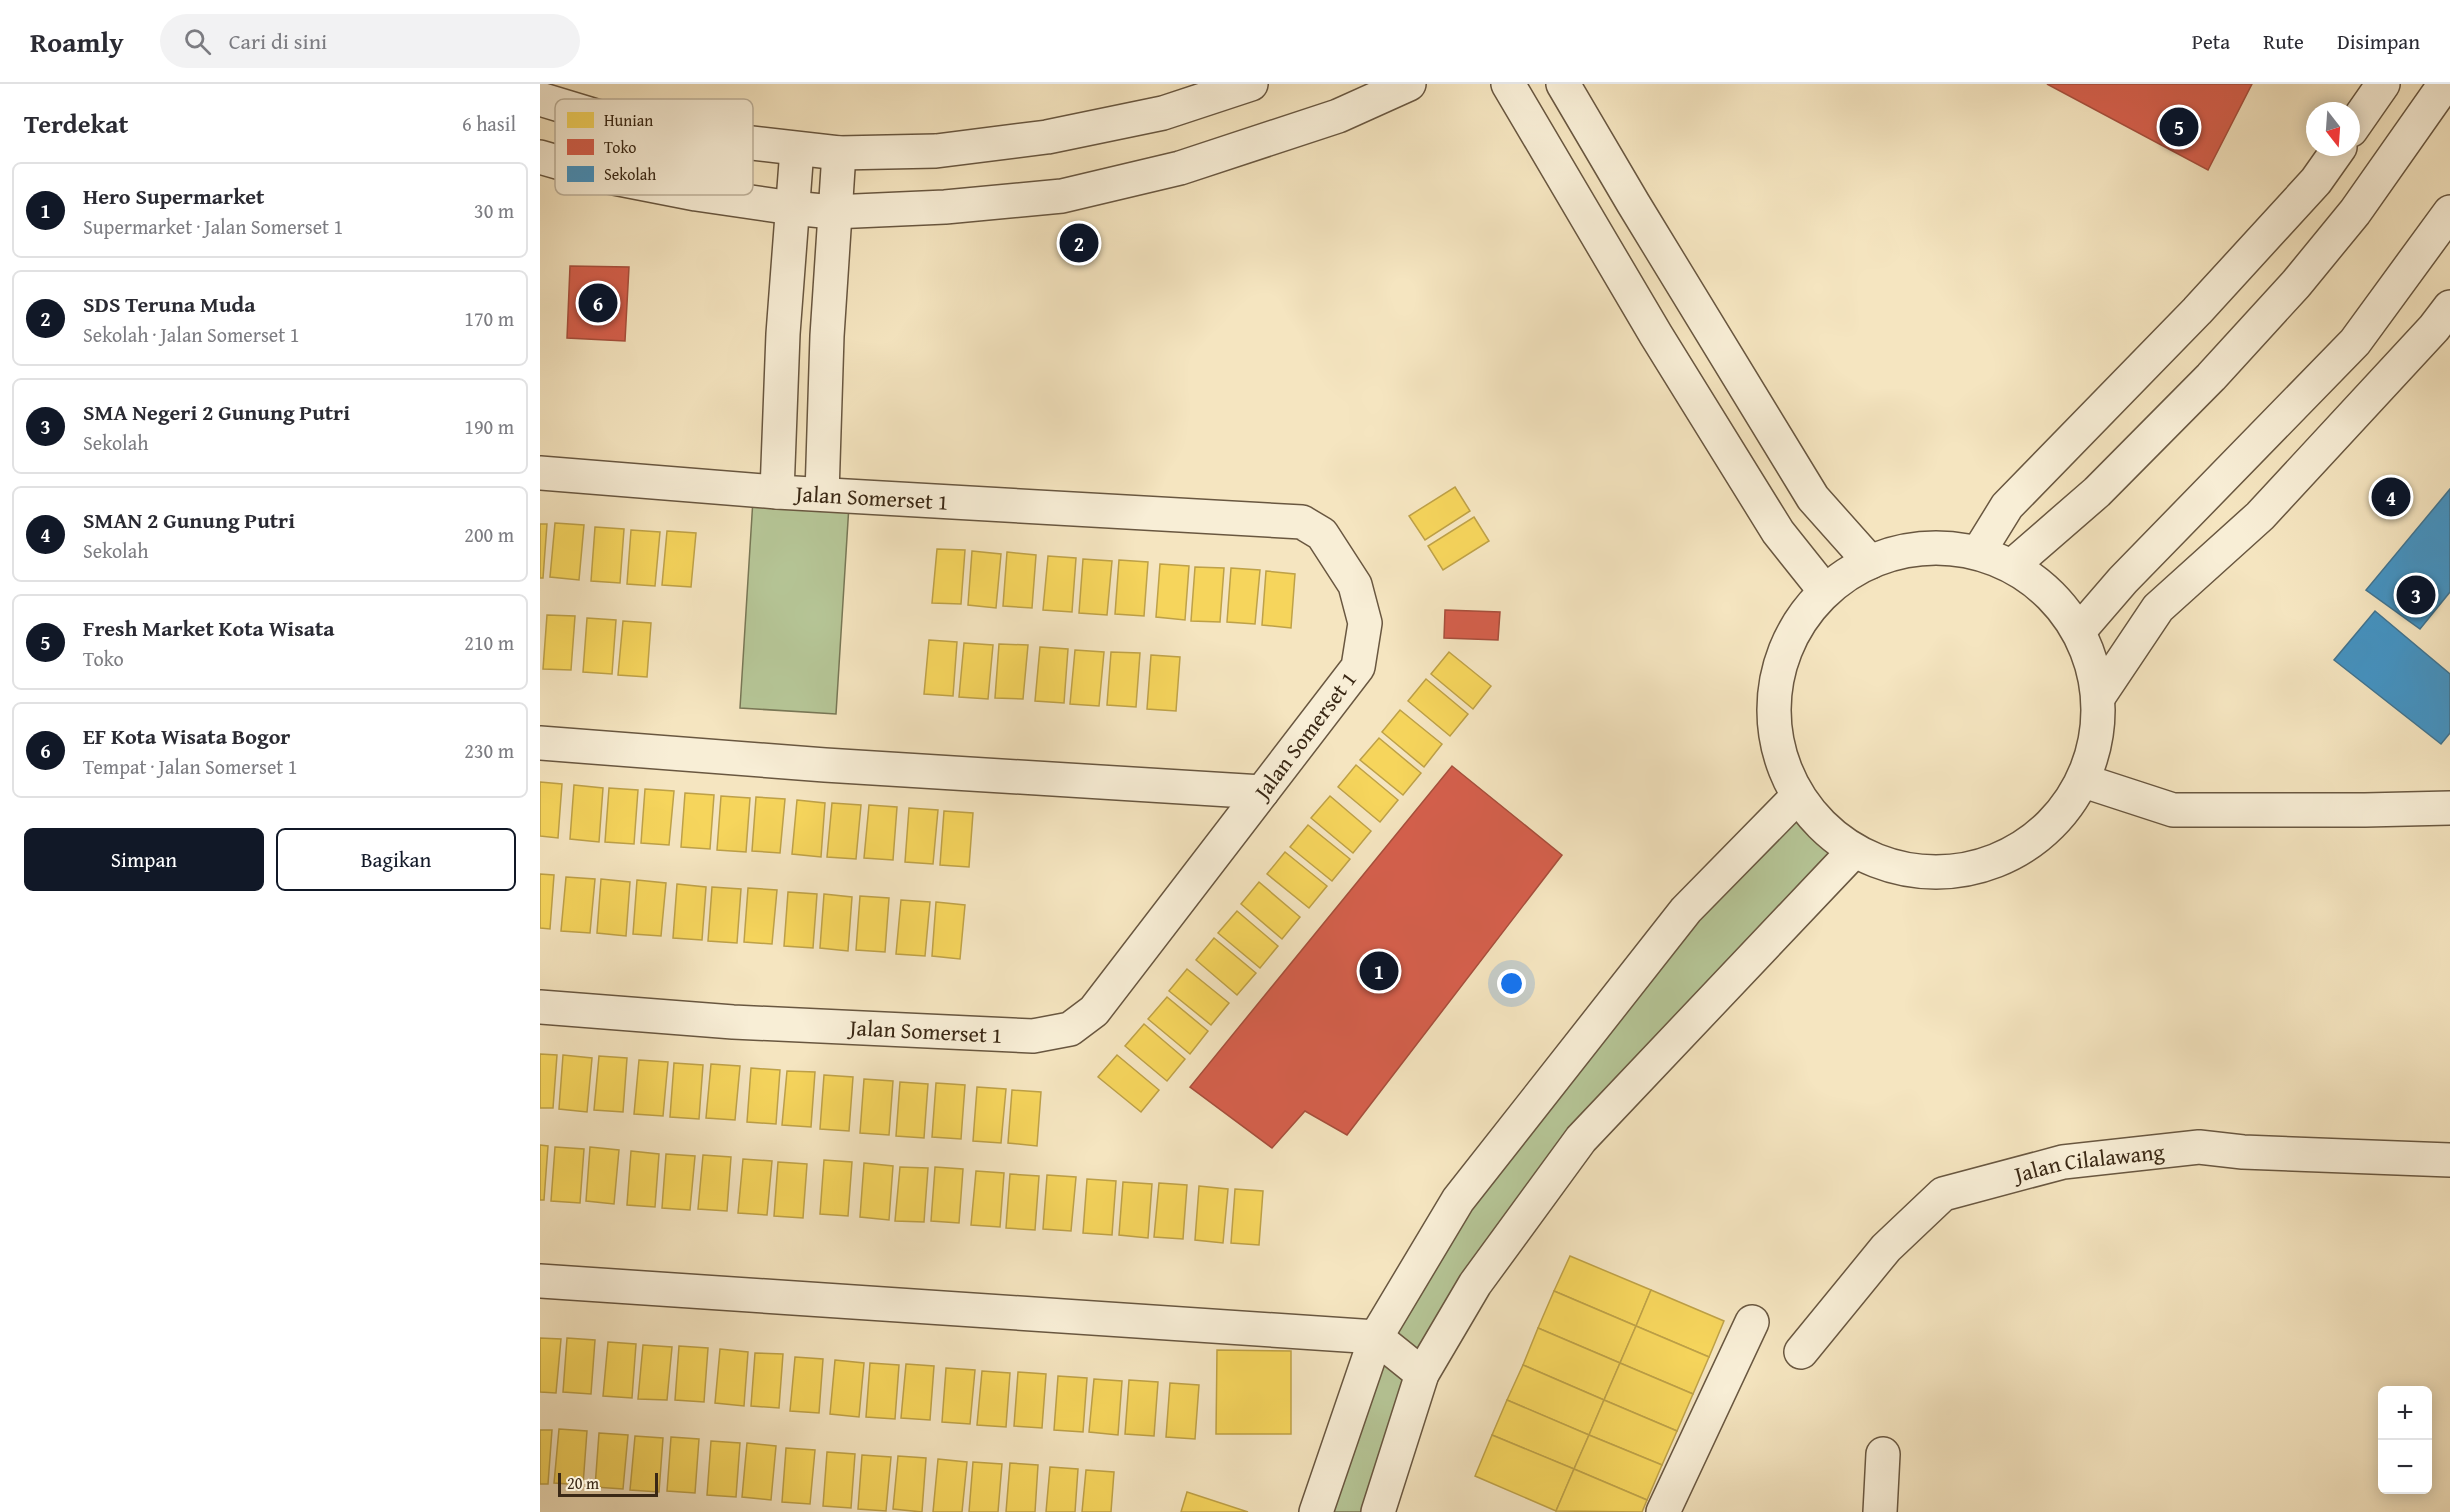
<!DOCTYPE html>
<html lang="id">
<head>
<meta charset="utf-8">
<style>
  :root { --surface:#fff; --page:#f2f2f3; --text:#2b2b33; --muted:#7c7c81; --line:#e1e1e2; --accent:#111827 }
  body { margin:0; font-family:"Gentium Book Plus",serif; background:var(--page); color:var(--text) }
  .controls { position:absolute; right:18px; bottom:18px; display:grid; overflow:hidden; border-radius:9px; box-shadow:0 3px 15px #0003 }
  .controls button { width:54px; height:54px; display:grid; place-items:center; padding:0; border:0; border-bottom:2px solid var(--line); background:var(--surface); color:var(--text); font:30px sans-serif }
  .compass { position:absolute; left:1766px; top:18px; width:54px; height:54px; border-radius:50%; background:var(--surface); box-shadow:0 3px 15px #0003; rotate:163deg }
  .scale { position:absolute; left:18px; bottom:15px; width:100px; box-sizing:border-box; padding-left:6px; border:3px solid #3a2815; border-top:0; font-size:16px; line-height:21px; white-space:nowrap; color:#3a2815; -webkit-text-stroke:4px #f8eed6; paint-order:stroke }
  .you { position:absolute; left:972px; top:900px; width:21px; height:21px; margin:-15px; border:4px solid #fff; border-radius:50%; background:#1a73e8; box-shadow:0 0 0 9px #1a73e833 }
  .badge { display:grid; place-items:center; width:39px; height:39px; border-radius:50%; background:var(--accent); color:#fff; font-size:20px; font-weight:700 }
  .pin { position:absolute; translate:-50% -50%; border:3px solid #fff; box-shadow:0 2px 6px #0006 }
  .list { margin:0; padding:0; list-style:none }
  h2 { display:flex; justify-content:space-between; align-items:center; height:78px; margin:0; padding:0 24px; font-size:26px }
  h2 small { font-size:20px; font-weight:400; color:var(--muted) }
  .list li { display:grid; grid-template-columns:39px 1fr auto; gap:18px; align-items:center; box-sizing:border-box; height:96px; margin:0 12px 12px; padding:0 12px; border:2px solid var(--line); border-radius:9px }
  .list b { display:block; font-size:22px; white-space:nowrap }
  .list p { margin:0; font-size:20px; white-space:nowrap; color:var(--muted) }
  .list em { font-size:20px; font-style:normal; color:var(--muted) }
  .actions { display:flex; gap:12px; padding:18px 24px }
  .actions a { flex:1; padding:14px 0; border:2px solid var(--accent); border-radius:9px; text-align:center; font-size:21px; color:var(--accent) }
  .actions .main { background:var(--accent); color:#fff }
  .icon { flex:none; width:33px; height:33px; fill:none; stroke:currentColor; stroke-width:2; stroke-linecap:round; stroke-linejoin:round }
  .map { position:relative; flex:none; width:1910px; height:1428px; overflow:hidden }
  header { display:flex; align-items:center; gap:36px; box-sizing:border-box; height:84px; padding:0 30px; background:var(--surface); border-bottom:2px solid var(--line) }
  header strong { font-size:28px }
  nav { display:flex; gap:33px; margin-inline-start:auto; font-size:21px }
  .search { width:420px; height:54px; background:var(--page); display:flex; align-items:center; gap:15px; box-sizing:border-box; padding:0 21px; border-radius:33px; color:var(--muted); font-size:22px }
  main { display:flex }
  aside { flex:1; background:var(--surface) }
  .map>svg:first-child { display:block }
  .green { fill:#b6c697; stroke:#787756; stroke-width:1.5 }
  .homes { fill:#f6d55c; stroke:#bea147; stroke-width:1.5 }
  .shops { fill:#d6604d; stroke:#a74f3c; stroke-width:1.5 }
  .schools { fill:#4393c3; stroke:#40738f; stroke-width:1.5 }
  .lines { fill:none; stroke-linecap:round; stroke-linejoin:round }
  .minor-casing { stroke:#695740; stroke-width:36 }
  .minor { stroke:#f8eed6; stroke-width:33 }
  .labels { text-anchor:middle; stroke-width:6; stroke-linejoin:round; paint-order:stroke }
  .street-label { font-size:22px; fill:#3a2815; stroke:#f8eed6 }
  .key { fill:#f8eed6; stroke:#bfb39c; stroke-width:1.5 }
  .key-label { font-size:16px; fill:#3a2815 }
</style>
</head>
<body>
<header>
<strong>Roamly</strong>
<div class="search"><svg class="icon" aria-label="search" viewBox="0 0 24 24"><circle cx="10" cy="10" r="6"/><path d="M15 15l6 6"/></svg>Cari di sini</div>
<nav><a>Peta</a><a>Rute</a><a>Disimpan</a></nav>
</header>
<main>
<aside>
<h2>Terdekat<small>6 hasil</small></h2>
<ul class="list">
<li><span class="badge">1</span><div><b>Hero Supermarket</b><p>Supermarket · Jalan Somerset 1</p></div><em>30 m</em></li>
<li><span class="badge">2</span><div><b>SDS Teruna Muda</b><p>Sekolah · Jalan Somerset 1</p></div><em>170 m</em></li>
<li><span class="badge">3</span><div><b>SMA Negeri 2 Gunung Putri</b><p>Sekolah</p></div><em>190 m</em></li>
<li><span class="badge">4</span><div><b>SMAN 2 Gunung Putri</b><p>Sekolah</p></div><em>200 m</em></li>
<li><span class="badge">5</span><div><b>Fresh Market Kota Wisata</b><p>Toko</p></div><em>210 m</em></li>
<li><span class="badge">6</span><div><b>EF Kota Wisata Bogor</b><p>Tempat · Jalan Somerset 1</p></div><em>230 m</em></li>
</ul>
<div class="actions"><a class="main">Simpan</a><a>Bagikan</a></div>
</aside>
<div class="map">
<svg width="1910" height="1428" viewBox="0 0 1910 1428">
  <rect width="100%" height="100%" fill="#f5e5c0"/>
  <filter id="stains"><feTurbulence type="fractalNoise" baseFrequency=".00333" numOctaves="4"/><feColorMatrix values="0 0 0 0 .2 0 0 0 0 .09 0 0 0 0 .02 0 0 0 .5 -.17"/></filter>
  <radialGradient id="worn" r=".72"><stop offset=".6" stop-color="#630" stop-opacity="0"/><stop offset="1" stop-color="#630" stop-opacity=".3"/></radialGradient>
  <g class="green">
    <path d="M213 415 309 421 296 630 200 624Z"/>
    <path d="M1257 713 1281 744 1313 768 935 1200 838 1428H776L836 1253 940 1088Z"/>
  </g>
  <g class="homes">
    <path d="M915 403 930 427 885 456 869 432Z"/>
    <path d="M934 433 949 457 903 486 888 462Z"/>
    <path d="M15 439 44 441 39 496 10 493Z"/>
    <path d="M0 440H7L3 494H0Z"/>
    <path d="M55 443 84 445 80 499 51 497Z"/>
    <path d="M91 446 120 448 115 502 87 500Z"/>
    <path d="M127 447 156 449 151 503 122 501Z"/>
    <path d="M397 465 425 466 421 520 392 519Z"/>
    <path d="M432 467 461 470 456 524 428 521Z"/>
    <path d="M467 468 496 471 492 524 463 522Z"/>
    <path d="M508 472 536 474 532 528 503 526Z"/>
    <path d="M543 475 572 477 567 531 539 529Z"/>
    <path d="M579 476 608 478 604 532 575 530Z"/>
    <path d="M620 480 649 482 645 536 616 533Z"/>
    <path d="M655 483 684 484 680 538 651 537Z"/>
    <path d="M691 484 720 486 715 540 687 538Z"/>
    <path d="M726 487 755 490 751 544 722 541Z"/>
    <path d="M7 531 35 532 31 586 3 585Z"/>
    <path d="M47 534 76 536 72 590 43 588Z"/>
    <path d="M83 537 111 539 107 593 78 591Z"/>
    <path d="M389 556 417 558 413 612 384 610Z"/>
    <path d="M424 559 453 561 448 615 419 613Z"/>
    <path d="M459 560 488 561 483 615 455 614Z"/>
    <path d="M500 563 528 565 524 619 495 617Z"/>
    <path d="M535 566 564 568 559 622 530 620Z"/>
    <path d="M571 568 600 569 596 623 567 621Z"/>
    <path d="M909 568 951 602 933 625 891 590Z"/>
    <path d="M611 571 640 573 636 627 607 625Z"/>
    <path d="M886 595 928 630 910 652 868 617Z"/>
    <path d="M860 626 902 660 884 683 842 648Z"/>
    <path d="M839 654 881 689 863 711 820 676Z"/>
    <path d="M816 681 858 716 840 738 798 703Z"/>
    <path d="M0 698 22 700 18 754 0 752Z"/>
    <path d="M34 701 63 704 59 758 30 755Z"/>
    <path d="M69 704 98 706 94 760 65 758Z"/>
    <path d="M105 705 134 707 129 761 101 759Z"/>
    <path d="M145 709 174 711 170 765 141 763Z"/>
    <path d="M181 712 210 714 206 768 177 766Z"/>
    <path d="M790 712 831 747 813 769 771 734Z"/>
    <path d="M216 713 245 715 240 769 212 767Z"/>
    <path d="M257 716 285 719 281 773 252 770Z"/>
    <path d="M292 719 321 721 316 775 287 773Z"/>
    <path d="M329 721 357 723 353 776 324 774Z"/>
    <path d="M369 724 398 726 393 780 365 778Z"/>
    <path d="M404 727 433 729 429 783 400 781Z"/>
    <path d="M768 741 810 775 792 797 750 763Z"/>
    <path d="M745 768 787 802 769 824 727 790Z"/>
    <path d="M0 790 14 791 10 845 0 844Z"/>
    <path d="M26 793 55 795 50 849 21 847Z"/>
    <path d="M61 795 90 798 86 852 57 849Z"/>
    <path d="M97 796 126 799 121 852 93 850Z"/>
    <path d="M719 798 760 833 742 855 701 820Z"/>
    <path d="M137 800 166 803 162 856 133 854Z"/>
    <path d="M172 803 201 805 197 859 168 857Z"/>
    <path d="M208 804 237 806 232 860 204 858Z"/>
    <path d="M248 808 277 810 273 864 244 862Z"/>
    <path d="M284 810 312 813 308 867 280 864Z"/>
    <path d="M320 812 349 814 345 868 316 866Z"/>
    <path d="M361 816 390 818 385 872 356 870Z"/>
    <path d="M396 818 425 821 420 875 392 872Z"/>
    <path d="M697 827 738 862 720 884 678 849Z"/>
    <path d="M674 854 716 889 697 911 656 876Z"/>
    <path d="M647 885 689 919 671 941 629 907Z"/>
    <path d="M627 913 668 947 650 970 608 935Z"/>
    <path d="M604 940 645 975 627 997 585 962Z"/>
    <path d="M0 970 17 971 13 1024H0Z"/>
    <path d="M23 971 52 974 47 1028 19 1025Z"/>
    <path d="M577 971 619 1006 601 1028 558 993Z"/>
    <path d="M59 972 87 974 83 1028 54 1026Z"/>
    <path d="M99 976 128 978 123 1032 94 1030Z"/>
    <path d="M134 979 163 981 159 1035 130 1033Z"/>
    <path d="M171 980 200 982 195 1036 166 1034Z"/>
    <path d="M211 984 240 986 236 1040 207 1038Z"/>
    <path d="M247 987 275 988 271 1043 242 1041Z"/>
    <path d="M284 991 313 993 309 1047 280 1045Z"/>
    <path d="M324 995 353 997 349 1051 320 1049Z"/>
    <path d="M360 998 388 1000 384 1054 356 1052Z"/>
    <path d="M396 999 425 1001 421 1055 392 1053Z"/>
    <path d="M437 1003 466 1005 461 1059 433 1057Z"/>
    <path d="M472 1006 501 1008 497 1062 468 1059Z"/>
    <path d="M0 1061 8 1062 4 1116H0Z"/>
    <path d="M15 1063 44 1065 40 1119 11 1117Z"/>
    <path d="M50 1063 79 1066 74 1120 46 1117Z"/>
    <path d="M91 1067 119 1070 115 1123 87 1121Z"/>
    <path d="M126 1070 155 1072 150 1126 122 1124Z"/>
    <path d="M163 1071 191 1073 187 1127 158 1125Z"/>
    <path d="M203 1075 232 1077 227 1131 198 1129Z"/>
    <path d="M284 1076 312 1078 308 1132 280 1130Z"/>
    <path d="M238 1078 267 1080 263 1134 234 1132Z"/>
    <path d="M324 1079 353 1082 349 1136 320 1133Z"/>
    <path d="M360 1083 388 1084 384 1138 355 1137Z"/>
    <path d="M395 1083 423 1085 419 1139 391 1137Z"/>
    <path d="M436 1087 464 1089 460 1143 431 1141Z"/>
    <path d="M470 1090 499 1092 495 1146 466 1144Z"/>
    <path d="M507 1091 536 1093 531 1147 503 1145Z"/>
    <path d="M547 1095 576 1097 572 1151 543 1149Z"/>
    <path d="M583 1098 612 1100 608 1154 579 1151Z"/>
    <path d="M619 1099 647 1101 643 1155 614 1153Z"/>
    <path d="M659 1102 688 1105 683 1159 655 1156Z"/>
    <path d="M695 1105 723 1107 719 1161 691 1159Z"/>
    <path d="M1030 1172 1111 1206 1096 1242 1014 1207Z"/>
    <path d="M1111 1206 1184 1237 1169 1273 1096 1242Z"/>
    <path d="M1014 1207 1096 1242 1080 1279 998 1244Z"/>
    <path d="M1096 1242 1169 1273 1153 1310 1080 1279Z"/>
    <path d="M998 1244 1080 1279 1064 1316 983 1281Z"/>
    <path d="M0 1254 21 1255 16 1309 0 1308Z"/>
    <path d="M27 1254 55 1256 51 1310 23 1308Z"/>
    <path d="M68 1258 96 1260 92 1314 63 1312Z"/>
    <path d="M103 1261 132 1263 127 1316 98 1315Z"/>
    <path d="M139 1262 168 1264 164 1318 135 1316Z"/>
    <path d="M180 1265 208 1268 204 1322 175 1319Z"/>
    <path d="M677 1266 751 1267V1350H676Z"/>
    <path d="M215 1269 243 1270 239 1324 211 1322Z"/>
    <path d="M255 1273 283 1275 279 1329 250 1327Z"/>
    <path d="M295 1276 324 1279 319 1333 290 1330Z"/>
    <path d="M330 1279 359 1281 355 1335 326 1333Z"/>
    <path d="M1080 1279 1153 1310 1137 1347 1064 1316Z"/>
    <path d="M366 1280 394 1282 390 1336 361 1334Z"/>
    <path d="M983 1281 1064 1316 1049 1351 967 1316Z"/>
    <path d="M406 1284 435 1286 430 1340 402 1338Z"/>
    <path d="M442 1287 470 1289 466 1343 437 1341Z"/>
    <path d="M478 1288 506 1290 502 1344 474 1342Z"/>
    <path d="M518 1292 547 1294 543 1348 514 1346Z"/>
    <path d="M554 1295 582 1297 578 1351 549 1348Z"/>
    <path d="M589 1296 618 1298 614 1352 585 1350Z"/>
    <path d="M630 1299 659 1301 655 1355 626 1353Z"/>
    <path d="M967 1316 1049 1351 1034 1385 952 1351Z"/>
    <path d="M1064 1316 1137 1347 1122 1381 1049 1351Z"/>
    <path d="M19 1345 47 1347 43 1401 14 1399Z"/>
    <path d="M0 1346H12L8 1400H0Z"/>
    <path d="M59 1349 88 1351 83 1405 55 1403Z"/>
    <path d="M952 1351 1034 1385 1016 1427 935 1392Z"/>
    <path d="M1049 1351 1122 1381 1107 1416 1034 1385Z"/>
    <path d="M95 1352 123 1354 119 1408 90 1406Z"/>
    <path d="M131 1353 159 1355 155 1409 127 1407Z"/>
    <path d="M171 1357 200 1359 196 1413 167 1411Z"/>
    <path d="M207 1359 236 1362 231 1416 202 1413Z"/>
    <path d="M246 1364 275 1366 270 1420 242 1418Z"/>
    <path d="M287 1368 315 1370 311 1424 283 1422Z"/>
    <path d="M322 1371 351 1373 346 1427 318 1425Z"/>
    <path d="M358 1372 386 1374 382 1428 353 1425Z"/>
    <path d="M398 1375 427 1378 422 1428H393Z"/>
    <path d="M433 1378 462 1380 458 1428H429Z"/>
    <path d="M470 1379 498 1381 495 1428H466Z"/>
    <path d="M510 1383 538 1385 535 1428H506Z"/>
    <path d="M1034 1385 1107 1416 1102 1428 1016 1427Z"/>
    <path d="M546 1386 574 1388 571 1428H542Z"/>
    <path d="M647 1408 708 1428H641Z"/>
  </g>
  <g class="shops">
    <path d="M1507 0H1712L1668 86Z"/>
    <path d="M30 182 89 183 85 257 27 254Z"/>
    <path d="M905 526 960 528 958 556 904 554Z"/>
    <path d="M912 682 1022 771 807 1051 765 1027 732 1064 650 1003Z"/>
  </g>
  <g class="schools">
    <path d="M1910 405V508L1880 545 1826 506Z"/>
    <path d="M1835 527 1910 590V649L1901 660 1794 576Z"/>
  </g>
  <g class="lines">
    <g class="minor-casing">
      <g id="minor">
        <path d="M968 0 1116 251 1238 448 1285 507"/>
        <path d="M1023 0 1093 119 1273 414 1330 478"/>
        <path d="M0 15 66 35 152 52 299 69 396 67 507 53 623 29 711 0"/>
        <path d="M1811 46 1843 0"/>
        <path d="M0 73 69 93 156 110 252 124 293 128 405 123 522 112 640 84 798 32 869 0"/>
        <path id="s1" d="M0 389 237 408 762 438 782 450 815 501 825 539 818 583 554 927 530 945 493 952 193 938 0 923"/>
        <path d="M237 408 243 250 257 65"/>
        <path d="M282 410 287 252 299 69"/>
        <circle cx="1396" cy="626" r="162"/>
        <path d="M1438 469 1467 422 1657 227 1776 97 1800 63"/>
        <path d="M1473 481 1557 408 1671 293 1756 200 1815 128 1905 0"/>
        <path d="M1539 547 1583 496 1815 258 1910 128"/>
        <path d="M1559 612 1618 524 1720 432 1894 244 1910 223"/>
        <path d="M0 659 285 681 722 708"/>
        <path d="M1544 697 1633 726H1825L1910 724"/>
        <path d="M0 1197 836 1253 882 1290"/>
        <path id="s2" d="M1261 1268 1346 1164 1403 1110 1523 1078 1659 1063 1703 1068 1910 1076"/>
        <path d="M776 1428 836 1253 918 1116 1146 826 1257 713"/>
        <path d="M838 1428 882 1290 935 1200 1041 1055 1313 768"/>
        <path d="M1123 1428 1212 1238"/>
        <path d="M1340 1428 1343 1370"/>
      </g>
    </g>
    <use href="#minor" class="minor"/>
  </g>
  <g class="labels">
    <g class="street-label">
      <text dy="8" stroke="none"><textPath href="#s1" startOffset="333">Jalan Somerset 1</textPath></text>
      <text transform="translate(765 651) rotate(-53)" y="8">Jalan Somerset 1</text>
      <text transform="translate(386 947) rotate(3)" y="8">Jalan Somerset 1</text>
      <text dy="8" stroke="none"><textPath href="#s2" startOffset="363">Jalan Cilalawang</textPath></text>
    </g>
  </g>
  <rect x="15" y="15" width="198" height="96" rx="9" class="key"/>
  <rect x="27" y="28" width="27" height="16" fill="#f6d55c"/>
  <rect x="27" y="55" width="27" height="16" fill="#d6604d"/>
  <rect x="27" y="82" width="27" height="16" fill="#4393c3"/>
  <g class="key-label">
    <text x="64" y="42">Hunian</text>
    <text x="64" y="69">Toko</text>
    <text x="64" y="96">Sekolah</text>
  </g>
  <rect width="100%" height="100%" filter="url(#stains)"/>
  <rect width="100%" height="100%" fill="url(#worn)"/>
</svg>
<div class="controls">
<button>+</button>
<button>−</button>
</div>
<svg class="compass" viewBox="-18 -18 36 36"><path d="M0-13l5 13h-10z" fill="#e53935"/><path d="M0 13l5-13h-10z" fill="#7c7c81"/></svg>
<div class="scale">20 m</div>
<div class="you"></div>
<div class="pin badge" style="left:839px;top:887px">1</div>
<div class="pin badge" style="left:539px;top:159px">2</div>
<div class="pin badge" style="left:1876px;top:511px">3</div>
<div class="pin badge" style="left:1851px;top:413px">4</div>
<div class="pin badge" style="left:1639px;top:43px">5</div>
<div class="pin badge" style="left:58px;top:219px">6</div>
</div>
</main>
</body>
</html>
